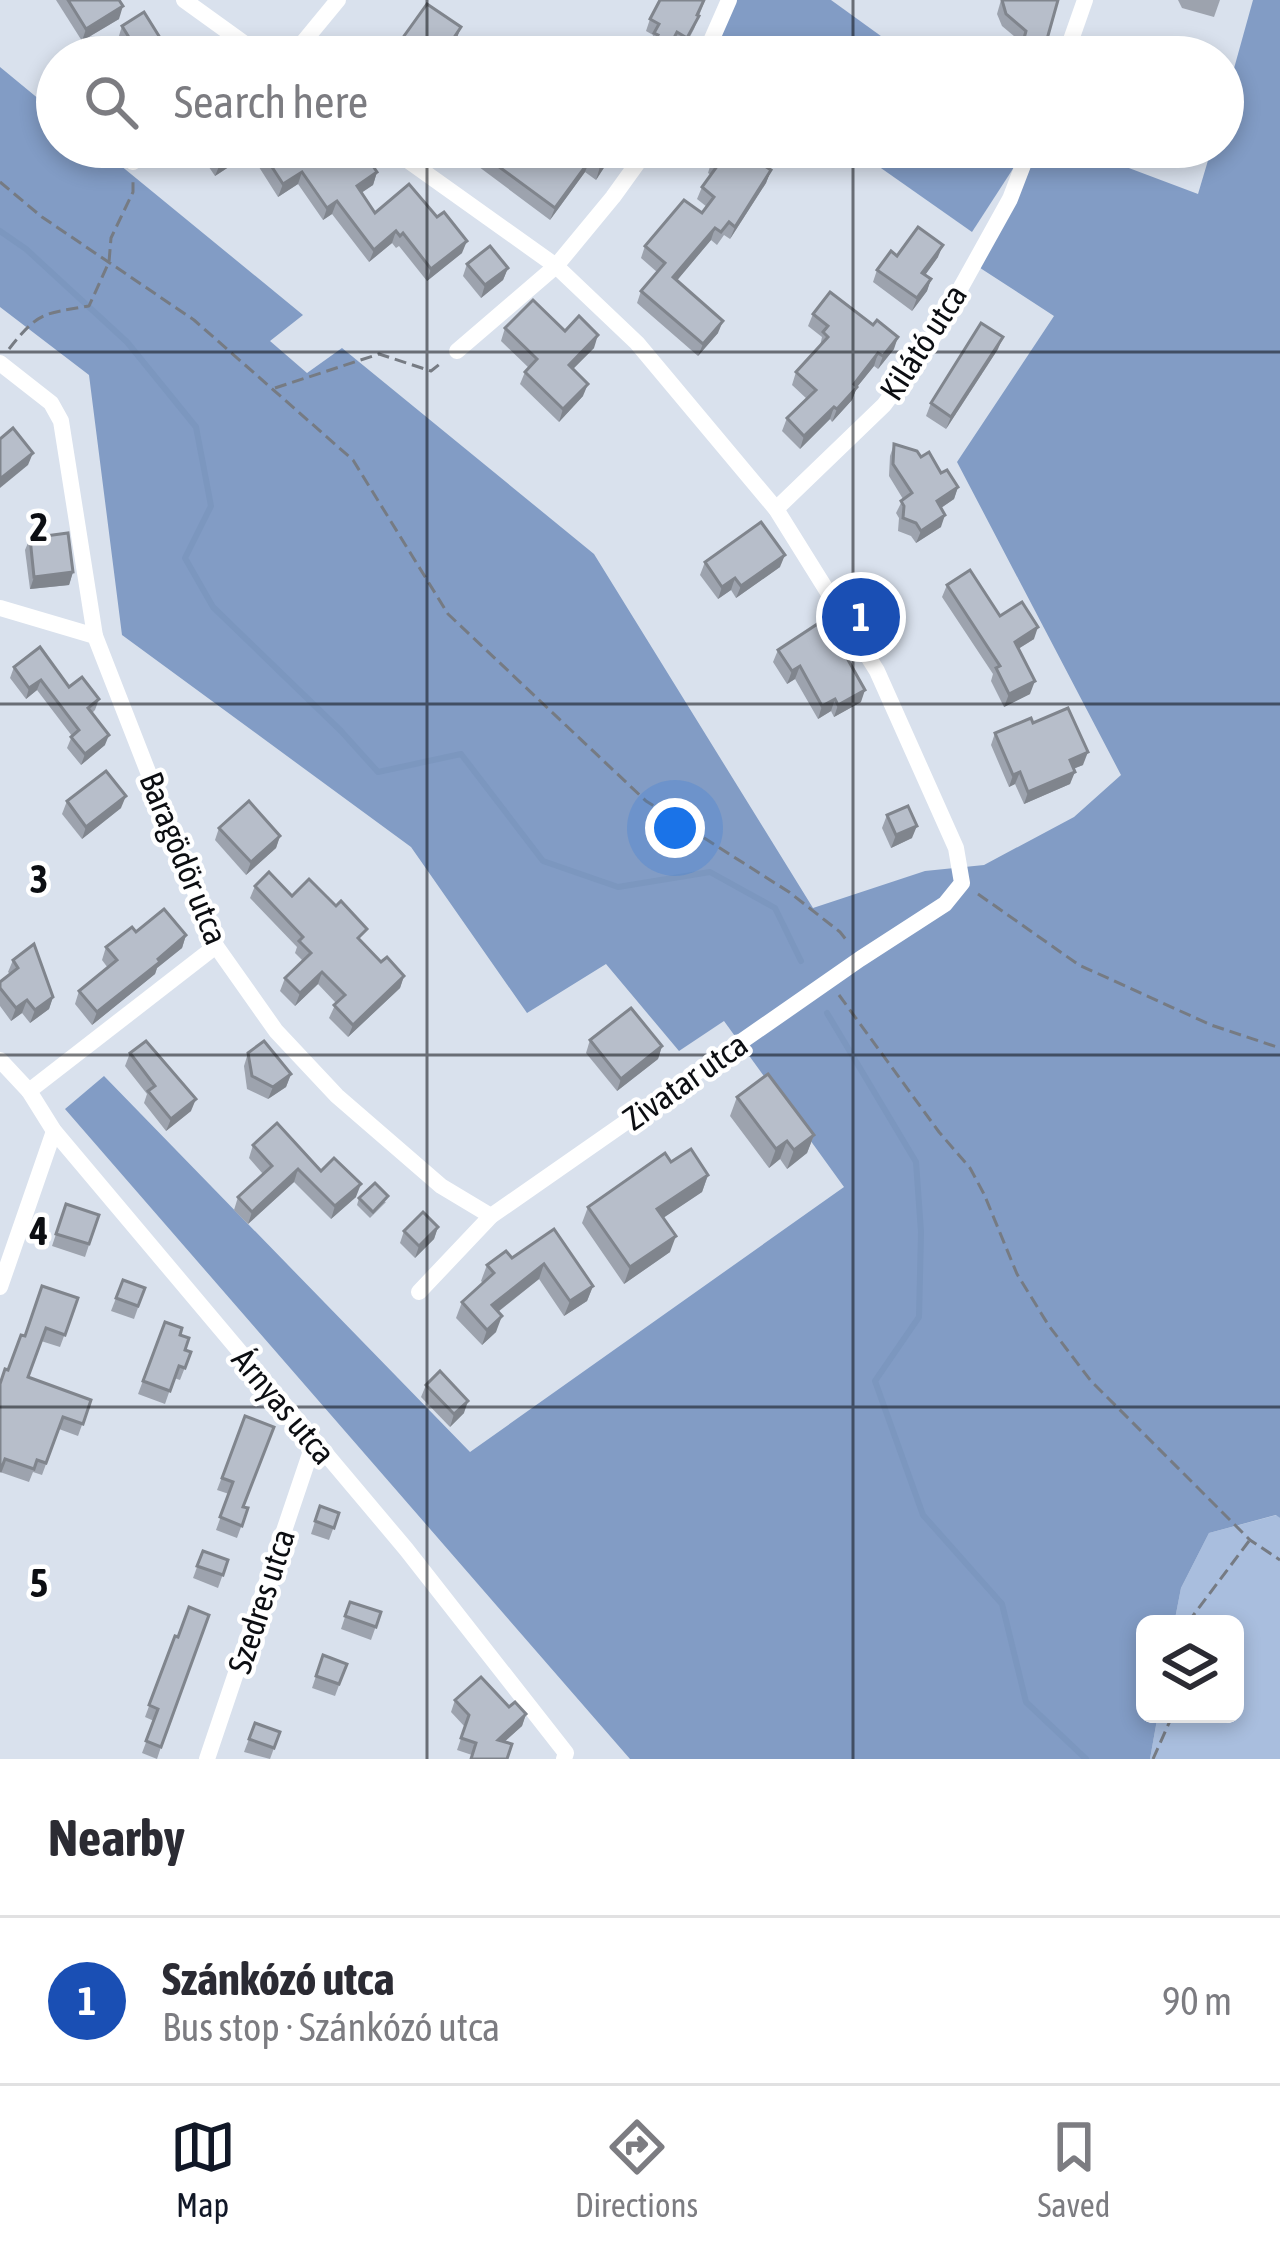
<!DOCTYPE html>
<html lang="en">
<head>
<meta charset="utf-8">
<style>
  :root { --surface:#fff; --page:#f7f7f7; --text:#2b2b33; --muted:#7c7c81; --line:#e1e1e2; --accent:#111827 }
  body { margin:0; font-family:"Asap Condensed",sans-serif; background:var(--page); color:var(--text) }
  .controls { position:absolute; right:36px; bottom:36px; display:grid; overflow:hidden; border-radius:18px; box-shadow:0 6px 18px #0003 }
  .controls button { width:108px; height:108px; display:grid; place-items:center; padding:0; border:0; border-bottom:3px solid var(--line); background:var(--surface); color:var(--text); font:60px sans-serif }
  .you { position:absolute; left:675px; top:828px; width:42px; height:42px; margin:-30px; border:9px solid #fff; border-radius:50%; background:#1a73e8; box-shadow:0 0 0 18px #1a73e833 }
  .badge { display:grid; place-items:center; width:78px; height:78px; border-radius:50%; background:var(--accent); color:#fff; font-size:39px; font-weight:700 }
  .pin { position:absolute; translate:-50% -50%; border:6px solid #fff; box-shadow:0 3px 12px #0006 }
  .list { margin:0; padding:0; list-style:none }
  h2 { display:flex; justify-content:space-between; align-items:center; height:156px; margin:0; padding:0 48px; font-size:51px }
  h2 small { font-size:39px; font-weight:400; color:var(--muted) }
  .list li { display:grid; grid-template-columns:78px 1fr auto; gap:36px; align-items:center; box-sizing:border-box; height:168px; padding:0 48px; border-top:3px solid var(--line) }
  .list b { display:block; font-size:45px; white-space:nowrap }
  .list p { margin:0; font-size:39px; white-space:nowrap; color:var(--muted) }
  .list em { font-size:39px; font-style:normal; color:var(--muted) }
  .icon { flex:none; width:66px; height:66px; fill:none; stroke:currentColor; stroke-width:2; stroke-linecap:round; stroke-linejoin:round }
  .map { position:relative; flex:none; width:1280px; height:1759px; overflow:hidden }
  .search { position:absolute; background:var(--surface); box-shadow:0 6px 18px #0003; left:36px; right:36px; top:36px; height:132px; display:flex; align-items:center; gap:30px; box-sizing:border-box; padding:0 42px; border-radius:66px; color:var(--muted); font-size:45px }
  .sheet { height:324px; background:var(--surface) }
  nav { display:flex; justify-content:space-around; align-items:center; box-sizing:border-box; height:168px; border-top:3px solid var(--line); background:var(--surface); font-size:33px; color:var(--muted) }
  nav a { display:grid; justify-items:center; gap:6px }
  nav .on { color:var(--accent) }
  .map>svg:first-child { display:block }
  .green { fill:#a9bede }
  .forest { fill:#829cc5 }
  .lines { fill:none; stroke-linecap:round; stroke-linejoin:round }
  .stream { stroke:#7c97bf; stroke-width:6 }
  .path { stroke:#767b83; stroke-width:3; stroke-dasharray:12 6; stroke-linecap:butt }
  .minor { stroke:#fff; stroke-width:16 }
  .wall { fill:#9da3ae }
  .shaded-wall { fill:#80858d }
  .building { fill:#b7beca; stroke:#80858d; stroke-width:3 }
  .grid { fill:none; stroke:#0c0e12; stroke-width:3; stroke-opacity:0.55 }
  .labels { text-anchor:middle; stroke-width:9; stroke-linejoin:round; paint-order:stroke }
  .street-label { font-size:33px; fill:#0c0e12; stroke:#fff }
  .grid-label { font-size:39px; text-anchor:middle; font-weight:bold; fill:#0c0e12; stroke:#fff; stroke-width:9; stroke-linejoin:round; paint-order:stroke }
</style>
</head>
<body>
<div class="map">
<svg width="1280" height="1759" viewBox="0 0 1280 1759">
  <rect width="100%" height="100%" fill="#d9e1ed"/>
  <path class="green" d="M1277 1515 1280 1518V1759H1150L1158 1714H1235V1624H1174L1181 1588 1209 1533Z"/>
  <g class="forest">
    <path d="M730 0H831L910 57H723L715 51Z"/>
    <path d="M1253 0H1280V1518L1276 1515 1209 1533 1181 1588 1174 1624H1145V1714H1158L1150 1759H630L65 1109 104 1076 470 1452 844 1187 724 1021 679 1051 606 964 527 1013 411 847 122 635 89 375 0 307V67L57 114V147H98L303 315 270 341 307 373 342 348 594 554 813 908 925 871 984 865 1074 817 1121 775 957 462 1054 316 974 264 1030 147H1073L1198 194 1212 147H1223V108Z"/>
    <path d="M851 147H1027L972 232Z"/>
  </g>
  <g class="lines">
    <g class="stream">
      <path d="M0 231 26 249 127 342 196 427 211 506 185 558 213 607 341 731 378 772 461 754 543 861 618 887 710 872 775 908 801 961"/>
      <path d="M827 1013 916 1162 921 1232 919 1317 875 1381 923 1515 1002 1604 1026 1702 1086 1759"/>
    </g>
    <g class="path">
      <path d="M0 182 42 217 194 320 353 460 448 614 646 801 789 892 840 932 848 942"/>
      <path d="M9 349C39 311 43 314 89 306L109 262 111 238 133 192V182"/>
      <path d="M275 388 379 354 431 371 441 363"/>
      <path d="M978 894 1079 965 1211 1025 1280 1048"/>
      <path d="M839 995 939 1132 970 1168 984 1194 1017 1274 1049 1326 1091 1381 1250 1540 1280 1560"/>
      <path d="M1192 1624V1617L1249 1541"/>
      <path d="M1153 1759 1173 1714"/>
    </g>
    <g class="minor">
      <path d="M184 0 263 57"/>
      <path d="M291 57 338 0"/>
      <path d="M704 57 729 0"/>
      <path d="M1065 57 1085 0"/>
      <path d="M389 147 556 266 637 343 776 509 877 671 956 848 962 883 945 904 860 959 491 1216 419 1292"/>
      <path d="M133 162 157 147"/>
      <path d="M457 351 556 266 613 197 649 147"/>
      <path d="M0 363 51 403 61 421 95 636"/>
      <path d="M776 509 884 405 930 343 1010 199 1030 147"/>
      <path d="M0 608 95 636 216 946 276 1031 337 1096 441 1186 491 1216"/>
      <path d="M0 1060 29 1091 54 1131 406 1549 566 1753 564 1759"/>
      <path d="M29 1091 216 946"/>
      <path d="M0 1287 54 1131"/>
      <path d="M207 1759 314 1442"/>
    </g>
  </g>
  <g class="wall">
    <path d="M56 0H119V19L82 41Z"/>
    <path d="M672 0H705L694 29 683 50 673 45 652 47 650 46 653 35 646 31 650 19Z"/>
    <path d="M1001 0H1058L1022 43 1002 26 997 14Z"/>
    <path d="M1178 0H1220L1214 17 1182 8Z"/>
    <path d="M122 26 172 57H115L121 45 118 39Z"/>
    <path d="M200 147H340L348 159 377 172 373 185 361 193 375 213 462 253 427 281 399 246 396 248 392 243 369 262 332 214 323 220 298 184 278 197 250 153 215 176 198 151Z"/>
    <path d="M471 147H473L607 163 596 180 585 172 550 220 467 158Z"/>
    <path d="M712 160 771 170 766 183 730 239 724 235 717 245 711 240 677 280 718 333 698 356 637 303 641 291 657 272 641 258 645 246 702 213 707 207 697 199 702 187 711 175 708 173Z"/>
    <path d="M897 256 938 257 925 275 931 279 927 291 912 311 873 282 877 270Z"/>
    <path d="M467 264 508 268 503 280 481 298 463 276Z"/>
    <path d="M813 314 894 349 878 369 874 366 857 387 852 400 832 422 830 419 800 449 782 431 787 418 807 399 792 385 796 372 820 346 822 337 808 326Z"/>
    <path d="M505 328 565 331 594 348 573 369 583 396 559 422 520 384 525 372 529 368 501 341Z"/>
    <path d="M998 349 946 429 926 416 931 403Z"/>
    <path d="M894 444 921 457 958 487 954 499 941 508V527L916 543 911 536 898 531 899 518 896 513 903 499 889 476 890 456Z"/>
    <path d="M30 538 73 572 69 585 30 589 25 550Z"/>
    <path d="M705 562 780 567 736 598 731 590 718 599 700 575Z"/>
    <path d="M947 585 1034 639 1018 649 1030 694 1004 707 991 681 993 674 942 597Z"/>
    <path d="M778 650 861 702 834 717 831 711 818 719 795 679 787 684 773 662Z"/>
    <path d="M14 667 99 699 95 710 92 713 105 745 81 765 67 748 72 736 37 690 26 699 10 678Z"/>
    <path d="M1033 723 1083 765 1073 769 1070 784 1024 804 1015 784 1009 787 991 745 995 733Z"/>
    <path d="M67 801 121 808 82 839 62 814Z"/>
    <path d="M887 815 912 838 891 848 882 828Z"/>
    <path d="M219 828 280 836 276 848 246 875 215 840Z"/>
    <path d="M255 886 292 896 362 942 381 962 404 976 400 988 348 1037 329 1018 336 1003 318 984 295 1006 280 991 285 978 303 961 295 953 297 947 250 898Z"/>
    <path d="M136 932 186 935 182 948 157 968 155 974 92 1025 75 1004 79 991 108 968 102 960 106 947Z"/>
    <path d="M13 960 53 997 49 1009 30 1023 22 1013 11 1021 0 1006V982L10 974 8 972Z"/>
    <path d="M590 1040 662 1046 658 1059 617 1091 586 1053Z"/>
    <path d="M130 1053 191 1111 166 1131 144 1103 147 1094 125 1066Z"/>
    <path d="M248 1053 291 1074 286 1087 268 1099 247 1089 244 1066Z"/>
    <path d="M737 1097 814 1135 807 1153 787 1169 780 1159 769 1168 730 1116Z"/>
    <path d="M253 1145 321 1171 356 1197 331 1219 294 1182 248 1224 234 1210 238 1197 263 1174 249 1158Z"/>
    <path d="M708 1175 702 1192 663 1218 670 1252 624 1284 582 1223 588 1207Z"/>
    <path d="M359 1198 386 1202 370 1218 357 1205Z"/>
    <path d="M66 1204 99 1215 85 1257 52 1246Z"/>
    <path d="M438 1227 434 1239 415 1258 400 1243 404 1231Z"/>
    <path d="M554 1229 593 1286 587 1301 564 1316 539 1279 498 1312 496 1332 482 1345 456 1318 462 1302 483 1283 481 1281 487 1265 512 1258Z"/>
    <path d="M123 1280 145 1288 134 1319 111 1311Z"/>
    <path d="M78 1298 60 1347 41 1341 28 1377 91 1400 78 1436 59 1429 42 1475 33 1472 29 1482 0 1472 8 1370 25 1336Z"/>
    <path d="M165 1322 180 1335 185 1350 191 1352 180 1380 174 1378 165 1404 138 1394Z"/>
    <path d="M426 1385 464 1413 450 1427 421 1397Z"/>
    <path d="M245 1416 243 1507 248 1508 237 1538 216 1530 229 1494 217 1490Z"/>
    <path d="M320 1506 339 1513 329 1540 311 1534Z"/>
    <path d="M203 1551 228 1560 218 1588 193 1578Z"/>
    <path d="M350 1602 381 1612 371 1640 341 1629Z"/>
    <path d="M175 1636 161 1747 157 1759 142 1753 154 1721 145 1717Z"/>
    <path d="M323 1655 347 1664 335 1696 312 1688Z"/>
    <path d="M455 1700 509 1707 526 1714 522 1726 504 1742 472 1755 457 1750 465 1727 451 1712Z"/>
    <path d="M255 1723 280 1732 270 1759 244 1752Z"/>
  </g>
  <g class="shaded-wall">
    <path d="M123 6 119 19 82 41 86 29Z"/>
    <path d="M461 27 451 54 450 57H441Z"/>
    <path d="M245 147H253L250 153 215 176 220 164Z"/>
    <path d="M612 151 607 163 596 180 600 167Z"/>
    <path d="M590 160 585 172 550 220 555 208Z"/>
    <path d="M771 170 766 183 730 239 735 227Z"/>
    <path d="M302 172 298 184 278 197 283 184Z"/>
    <path d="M377 172 373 185 352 199 357 186Z"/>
    <path d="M337 201 332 214 323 220 327 208Z"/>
    <path d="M715 228 711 240 669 290 673 277Z"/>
    <path d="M396 231 392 243 369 262 374 250Z"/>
    <path d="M467 241 462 253 427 281 431 269Z"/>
    <path d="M943 245 938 257 918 285 922 273Z"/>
    <path d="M508 268 503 280 481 298 485 285Z"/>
    <path d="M931 279 927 291 912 311 917 298Z"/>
    <path d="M723 321 718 333 698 356 703 344Z"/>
    <path d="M598 335 594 348 564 378 569 365Z"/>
    <path d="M898 337 894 349 878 369 883 356Z"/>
    <path d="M1003 337 998 349 946 429 951 417Z"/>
    <path d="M878 353 874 366 857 387 852 400 832 422 837 409Z"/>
    <path d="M588 384 583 396 559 422 563 409Z"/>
    <path d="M834 407 830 419 800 449 804 436Z"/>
    <path d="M33 453 28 465 0 488V479Z"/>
    <path d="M958 487 954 499 932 514 937 501Z"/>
    <path d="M945 515 941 527 916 543 921 531Z"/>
    <path d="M785 555 780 567 736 598 741 586Z"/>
    <path d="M73 572 69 585 30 589 34 577Z"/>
    <path d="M735 578 731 590 718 599 722 587Z"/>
    <path d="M1038 627 1034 639 1010 654 1015 642Z"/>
    <path d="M800 666 795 679 787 684 792 671Z"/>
    <path d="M41 680 37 690 26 699 29 688Z"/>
    <path d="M1035 681 1030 694 1004 707 1009 694Z"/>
    <path d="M865 690 861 702 834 717 838 705Z"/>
    <path d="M835 699 831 711 818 719 822 706Z"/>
    <path d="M109 735 105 745 81 765 85 754Z"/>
    <path d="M1088 752 1083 765 1065 772 1070 760Z"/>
    <path d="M1020 772 1015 784 1009 787 1013 775Z"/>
    <path d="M1075 772 1070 784 1024 804 1028 792Z"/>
    <path d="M126 796 121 808 82 839 86 827Z"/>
    <path d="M917 826 912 838 891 848 896 835Z"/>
    <path d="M280 836 276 848 246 875 251 862Z"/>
    <path d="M186 935 182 948 157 968 155 974 92 1025 97 1012Z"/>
    <path d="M322 972 318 984 295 1006 300 993Z"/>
    <path d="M404 976 400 988 348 1037 353 1025Z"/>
    <path d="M53 997 49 1009 30 1023 35 1010Z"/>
    <path d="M27 1000 22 1013 11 1021 16 1008Z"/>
    <path d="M662 1046 658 1059 617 1091 621 1079Z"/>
    <path d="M291 1074 286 1087 268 1099 273 1087Z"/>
    <path d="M196 1099 191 1111 166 1131 171 1119Z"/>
    <path d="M814 1135 807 1153 787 1169 794 1150Z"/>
    <path d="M787 1141 780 1159 769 1168 776 1149Z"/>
    <path d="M298 1169 294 1182 248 1224 252 1212Z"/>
    <path d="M708 1175 702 1192 651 1226 657 1209Z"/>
    <path d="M361 1184 356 1197 331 1219 335 1206Z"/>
    <path d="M438 1227 434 1239 415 1258 419 1246Z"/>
    <path d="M676 1236 670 1252 624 1284 630 1267Z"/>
    <path d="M544 1264 539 1279 486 1321 492 1305Z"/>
    <path d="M593 1286 587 1301 564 1316 570 1301Z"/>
    <path d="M502 1316 496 1332 482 1345 487 1330Z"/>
    <path d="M468 1401 464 1413 450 1427 454 1414Z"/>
    <path d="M526 1714 522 1726 494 1751 498 1740Z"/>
  </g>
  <g class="building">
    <path d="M68 0H119L123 6 86 29Z"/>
    <path d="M660 0H704L697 15 699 16 687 38 677 32 664 57H646L658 35 654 33 659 24 650 19Z"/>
    <path d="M1002 0H1058L1042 57H1019L1026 31 1006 14Z"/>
    <path d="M427 4 461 27 441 57H379L392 38 399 43Z"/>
    <path d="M144 12 172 57H126L119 46 130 39 122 26Z"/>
    <path d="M197 47 203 57H180Z"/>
    <path d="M209 147H245L220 164Z"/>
    <path d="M259 147H340L348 159 362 150 377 172 357 186 375 213 409 184 437 217 444 212 467 241 431 269 403 233 400 236 396 231 374 250 337 201 327 208 302 172 283 184Z"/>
    <path d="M472 147H524L535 154 540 147H607L612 151 600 167 590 160 555 208Z"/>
    <path d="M721 147H735L771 170 735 227 729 222 721 232 715 228 673 277 723 321 703 344 641 291 665 263 645 246 684 200 702 213 714 197 702 187 718 165 712 160Z"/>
    <path d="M918 227 943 245 922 273 931 279 917 298 877 270 891 251 897 256Z"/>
    <path d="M490 246 508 268 485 285 467 264Z"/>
    <path d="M830 292 873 325 877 320 898 337 883 356 878 353 854 384 857 387 837 409 834 407 804 436 787 418 816 390 796 372 828 337 823 332 828 326 813 314Z"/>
    <path d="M533 300 565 331 579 316 598 335 569 365 588 384 563 409 525 372 537 359 505 328Z"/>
    <path d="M981 323 1003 337 951 417 931 403Z"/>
    <path d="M13 428 33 453 0 479V439Z"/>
    <path d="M894 444 917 451 921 457 929 452 941 473 947 470 958 487 937 501 945 515 921 531 916 523 903 518 904 506 901 501 912 493 893 464Z"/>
    <path d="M761 522 785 555 741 586 735 578 722 587 705 562Z"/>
    <path d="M68 533 73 572 34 577 30 538Z"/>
    <path d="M970 570 1000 616 1022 602 1038 627 1015 642 1035 681 1009 694 996 668 1000 666 947 585Z"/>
    <path d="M825 619 865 690 838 705 835 699 822 706 800 666 792 671 778 650Z"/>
    <path d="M40 647 69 687 82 677 99 699 88 708 109 735 85 754 71 737 79 730 41 680 29 688 14 667Z"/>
    <path d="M1068 708 1088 752 1070 760 1075 772 1028 792 1020 772 1013 775 995 733 1031 718 1033 723Z"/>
    <path d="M106 771 126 796 86 827 67 801Z"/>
    <path d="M249 801 280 836 251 862 219 828Z"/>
    <path d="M908 806 917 826 896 835 887 815Z"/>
    <path d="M269 872 292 896 309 879 336 906 341 901 367 929 358 938 381 962 387 957 404 976 353 1025 334 1005 345 995 322 972 300 993 285 978 311 953 299 941 303 937 255 886Z"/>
    <path d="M164 909 186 935 158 959 160 962 97 1012 79 991 117 960 106 947 132 927 136 932Z"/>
    <path d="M34 944 53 997 35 1010 27 1000 16 1008 0 988V982L18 968 13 960Z"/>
    <path d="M631 1008 662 1046 621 1079 590 1040Z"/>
    <path d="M146 1041 196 1099 171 1119 148 1091 155 1086 130 1053Z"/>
    <path d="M264 1041 291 1074 273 1087 252 1076 248 1053Z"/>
    <path d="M768 1074 814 1135 794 1150 787 1141 776 1149 737 1097Z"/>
    <path d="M277 1123 321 1171 334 1158 361 1184 335 1206 298 1169 252 1212 238 1197 272 1166 253 1145Z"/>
    <path d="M691 1149 708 1175 657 1209 676 1236 630 1267 588 1207 665 1153 671 1162Z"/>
    <path d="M375 1183 388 1196 373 1212 359 1198Z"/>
    <path d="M66 1204 99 1215 89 1244 56 1234Z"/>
    <path d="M423 1212 438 1227 419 1246 404 1231Z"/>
    <path d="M554 1229 593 1286 570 1301 544 1264 492 1305 502 1316 487 1330 462 1302 494 1273 487 1265 506 1251 512 1258Z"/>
    <path d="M123 1280 145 1288 138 1306 116 1298Z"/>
    <path d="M42 1286 78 1298 65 1335 46 1328 28 1377 91 1400 83 1424 63 1417 46 1463 37 1460 34 1469 5 1459 0 1472V1384L5 1369 8 1370 21 1335 25 1336Z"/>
    <path d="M165 1322 182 1328 180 1335 189 1338 185 1350 191 1352 185 1368 179 1366 170 1391 143 1381Z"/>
    <path d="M440 1371 468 1401 454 1414 426 1385Z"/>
    <path d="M245 1416 274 1427 243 1507 248 1508 242 1526 220 1517 233 1482 222 1478Z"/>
    <path d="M320 1506 339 1513 334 1528 315 1521Z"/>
    <path d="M203 1551 228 1560 223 1575 197 1566Z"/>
    <path d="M350 1602 381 1612 376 1627 345 1616Z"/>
    <path d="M189 1607 209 1615 161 1747 146 1741 158 1709 149 1705 175 1636 178 1637Z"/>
    <path d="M323 1655 347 1664 339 1684 316 1676Z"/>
    <path d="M481 1677 509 1707 515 1702 526 1714 498 1740 512 1744 507 1759H471L476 1743 461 1738 469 1715 455 1700Z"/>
    <path d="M255 1723 280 1732 274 1748 249 1739Z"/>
  </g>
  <path class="grid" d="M427 0V57M853 0V57M427 147V1759M853 147V1759M0 352H1280M0 704H1280M0 1055H1280M0 1407H1280"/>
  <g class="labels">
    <g class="street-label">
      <text transform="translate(923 342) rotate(-57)" y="12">Kilátó utca</text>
      <text transform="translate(184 858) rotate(68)" y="12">Baragödör utca</text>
      <text transform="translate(685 1081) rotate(-35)" y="12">Zivatar utca</text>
      <text transform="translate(284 1406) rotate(50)" y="12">Árnyas utca</text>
      <text transform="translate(261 1601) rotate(-72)" y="12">Szedres utca</text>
    </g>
  </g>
  <g class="grid-label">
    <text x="39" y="541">2</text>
    <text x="39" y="893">3</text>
    <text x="39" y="1245">4</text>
    <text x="39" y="1597">5</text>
  </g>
</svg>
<div class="controls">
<button><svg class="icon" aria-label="layers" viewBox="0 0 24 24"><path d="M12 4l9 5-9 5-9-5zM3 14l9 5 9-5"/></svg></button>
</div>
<div class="you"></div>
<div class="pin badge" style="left:861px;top:617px;background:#1a4fb4">1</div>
<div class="search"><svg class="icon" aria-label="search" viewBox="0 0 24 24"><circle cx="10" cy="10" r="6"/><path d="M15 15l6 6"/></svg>Search here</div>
</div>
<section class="sheet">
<h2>Nearby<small></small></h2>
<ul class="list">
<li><span class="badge" style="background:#1a4fb4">1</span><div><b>Szánkózó utca</b><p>Bus stop · Szánkózó utca</p></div><em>90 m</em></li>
</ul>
</section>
<nav>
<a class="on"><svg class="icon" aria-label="map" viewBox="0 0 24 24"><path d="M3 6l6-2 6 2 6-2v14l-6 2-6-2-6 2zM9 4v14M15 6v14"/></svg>Map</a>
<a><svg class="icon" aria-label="directions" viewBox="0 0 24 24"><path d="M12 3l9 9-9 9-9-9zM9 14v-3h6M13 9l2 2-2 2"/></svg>Directions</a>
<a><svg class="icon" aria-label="saved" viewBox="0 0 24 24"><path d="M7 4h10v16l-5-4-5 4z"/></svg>Saved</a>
</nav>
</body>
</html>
